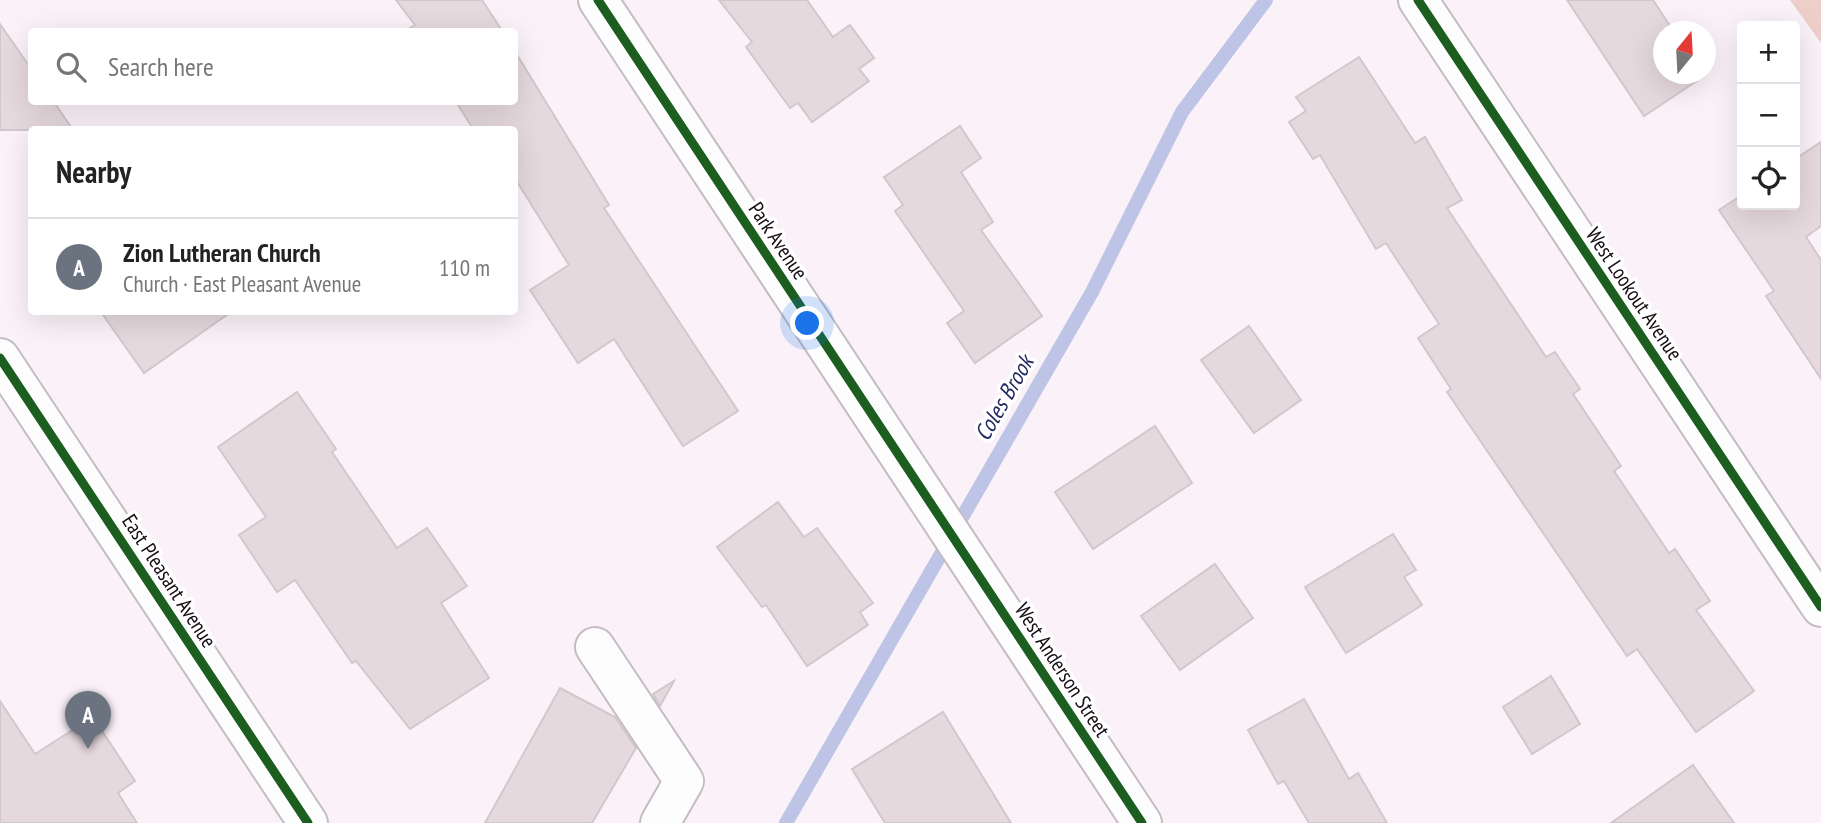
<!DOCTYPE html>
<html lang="en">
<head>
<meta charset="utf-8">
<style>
  :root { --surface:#fff; --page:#f2f2f2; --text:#222; --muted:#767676; --line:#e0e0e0; --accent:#ea580c }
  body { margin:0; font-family:"PT Sans Narrow",sans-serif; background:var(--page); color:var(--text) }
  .controls { position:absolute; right:21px; top:21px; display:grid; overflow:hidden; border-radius:7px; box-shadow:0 7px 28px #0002 }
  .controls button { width:63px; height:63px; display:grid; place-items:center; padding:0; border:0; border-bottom:2px solid var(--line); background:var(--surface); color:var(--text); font:35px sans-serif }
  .compass { position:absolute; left:1653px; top:21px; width:63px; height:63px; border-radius:50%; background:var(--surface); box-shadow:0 7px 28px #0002; rotate:18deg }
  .you { position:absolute; left:808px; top:324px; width:24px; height:24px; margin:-18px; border:5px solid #fff; border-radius:50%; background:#1a73e8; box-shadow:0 0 0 10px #1a73e833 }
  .badge { display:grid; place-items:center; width:46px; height:46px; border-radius:50%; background:var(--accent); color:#fff; font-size:23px; font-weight:700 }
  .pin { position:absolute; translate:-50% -58px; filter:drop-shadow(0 2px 4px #0008) }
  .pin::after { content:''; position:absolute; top:37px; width:24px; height:21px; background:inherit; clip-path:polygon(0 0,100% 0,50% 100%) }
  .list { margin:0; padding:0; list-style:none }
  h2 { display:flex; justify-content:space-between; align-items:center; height:91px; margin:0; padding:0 28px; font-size:30px }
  h2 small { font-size:23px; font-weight:400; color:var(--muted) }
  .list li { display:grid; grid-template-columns:46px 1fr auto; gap:21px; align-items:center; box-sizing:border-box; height:98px; padding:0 28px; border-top:2px solid var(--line) }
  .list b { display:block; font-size:26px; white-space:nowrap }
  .list p { margin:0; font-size:23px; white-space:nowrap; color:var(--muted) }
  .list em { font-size:23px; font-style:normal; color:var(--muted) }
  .icon { flex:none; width:38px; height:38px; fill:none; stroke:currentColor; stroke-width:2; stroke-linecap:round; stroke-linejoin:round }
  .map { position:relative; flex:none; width:1821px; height:823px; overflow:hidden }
  .search { position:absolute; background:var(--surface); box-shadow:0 7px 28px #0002; left:28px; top:28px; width:490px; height:77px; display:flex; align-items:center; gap:18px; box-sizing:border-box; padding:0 24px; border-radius:7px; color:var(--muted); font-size:26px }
  .panel { position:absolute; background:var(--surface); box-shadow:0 7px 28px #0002; left:28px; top:126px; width:490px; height:189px; border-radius:7px }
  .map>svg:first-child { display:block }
  .green { fill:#eececb }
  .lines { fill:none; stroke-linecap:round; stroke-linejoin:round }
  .stream { stroke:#bec4e6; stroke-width:14 }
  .building { fill:#e6d9de; stroke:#d2c8cc; stroke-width:2 }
  .minor-casing { stroke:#c4bcc2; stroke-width:42 }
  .minor { stroke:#fefdfe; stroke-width:38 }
  .cycleway-casing { stroke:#fff; stroke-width:13 }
  .cycleway { stroke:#1b5e20; stroke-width:9 }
  .labels { text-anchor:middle; stroke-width:7; stroke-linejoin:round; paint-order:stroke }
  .street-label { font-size:21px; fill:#160d14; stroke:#fff }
  .water-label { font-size:23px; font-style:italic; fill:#232b61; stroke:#fff }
</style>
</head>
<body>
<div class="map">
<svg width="1821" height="823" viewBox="0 0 1821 823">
  <rect width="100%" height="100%" fill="#faf2f8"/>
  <path class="green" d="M1790 0H1821V43Z"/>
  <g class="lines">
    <path class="stream" d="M786 823 1092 292 1182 112 1266 0"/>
  </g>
  <g class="building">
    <path d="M396 0H482L503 32H410L408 29 415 25Z"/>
    <path d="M719 0H807L833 37 850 25 874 58 859 69 869 81 812 122 798 103 790 108 746 47 752 42Z"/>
    <path d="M1567 0H1653L1674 32H1663V74H1702L1704 76 1644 116Z"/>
    <path d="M0 24 32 70V102H54L73 130H0Z"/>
    <path d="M514 50 609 205 604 208 738 411 683 446 614 339 578 363 530 290 569 265 514 177V130H474L456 102H514Z"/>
    <path d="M1359 57 1415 143 1425 137 1462 200 1447 208 1546 357 1555 352 1580 389 1573 394 1621 466 1614 471 1669 553 1675 549 1710 601 1696 610 1754 691 1696 732 1637 649 1627 656 1447 392 1451 389 1418 338 1439 324 1386 243 1376 249 1320 155 1313 159 1289 122 1306 111 1296 97Z"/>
    <path d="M960 126 981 158 961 172 993 222 981 230 1042 316 975 363 947 323 964 311 895 211 903 205 884 177Z"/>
    <path d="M1821 142V226L1806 237 1821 260V379L1766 296 1774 291 1719 210 1742 195V205H1795V159Z"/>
    <path d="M101 312H231L144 373Z"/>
    <path d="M1249 326 1301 400 1254 433 1201 360Z"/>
    <path d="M297 392 336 449 332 452 397 548 427 528 467 586 441 603 489 678 410 729 356 661 352 663 295 580 277 592 239 535 266 517 218 447Z"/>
    <path d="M1155 426 1192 483 1093 549 1055 492Z"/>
    <path d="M778 502 804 537 817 528 873 603 860 612 868 625 807 666 766 605 762 607 717 547Z"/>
    <path d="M1393 534 1416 570 1404 577 1422 605 1346 653 1305 587Z"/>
    <path d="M1215 564 1253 618 1180 670 1141 616Z"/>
    <path d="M1551 676 1580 724 1532 754 1503 707Z"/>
    <path d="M674 681 660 706 653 694Z"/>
    <path d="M560 688 615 717 636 748 592 823H485Z"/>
    <path d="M1304 699 1349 779 1358 773 1387 823H1309L1284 781 1278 784 1248 730Z"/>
    <path d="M0 701 35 754 93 717 135 781 118 793 137 823H0Z"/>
    <path d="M943 712 1011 823H885L852 769Z"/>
    <path d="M1693 765 1734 823H1611Z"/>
  </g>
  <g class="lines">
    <g class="minor-casing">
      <g id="minor">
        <path d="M598 0 1142 823"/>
        <path d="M1418 0 1821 607"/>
        <path d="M0 358 308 823"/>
        <path d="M595 647 684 781 660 823"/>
      </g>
    </g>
    <use href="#minor" class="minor"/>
    <g class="cycleway-casing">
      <g id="cycleway">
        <path d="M598 0 1142 823"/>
        <path d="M1418 0 1821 607"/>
        <path d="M0 358 308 823"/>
      </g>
    </g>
    <use href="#cycleway" class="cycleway"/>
  </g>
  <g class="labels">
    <g class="street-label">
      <text transform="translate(778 241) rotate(56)" y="7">Park Avenue</text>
      <text transform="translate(1634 294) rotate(56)" y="7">West Lookout Avenue</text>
      <text transform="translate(169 581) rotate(57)" y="7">East Pleasant Avenue</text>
      <text transform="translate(1062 670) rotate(57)" y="7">West Anderson Street</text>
    </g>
    <g class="water-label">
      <text transform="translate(1004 398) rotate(-60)" y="8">Coles Brook</text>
    </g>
  </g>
</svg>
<div class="controls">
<button>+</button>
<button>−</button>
<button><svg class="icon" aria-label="locate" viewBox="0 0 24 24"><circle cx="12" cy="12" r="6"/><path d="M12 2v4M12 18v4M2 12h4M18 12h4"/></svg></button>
</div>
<svg class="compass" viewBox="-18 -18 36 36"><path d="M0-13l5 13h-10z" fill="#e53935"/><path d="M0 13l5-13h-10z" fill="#767676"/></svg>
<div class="you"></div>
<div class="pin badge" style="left:88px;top:749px;background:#6b7280">A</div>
<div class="search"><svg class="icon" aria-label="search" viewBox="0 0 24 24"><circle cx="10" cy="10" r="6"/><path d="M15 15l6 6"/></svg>Search here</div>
<section class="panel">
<h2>Nearby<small></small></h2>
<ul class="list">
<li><span class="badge" style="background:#6b7280">A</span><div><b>Zion Lutheran Church</b><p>Church · East Pleasant Avenue</p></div><em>110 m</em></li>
</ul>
</section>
</div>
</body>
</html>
